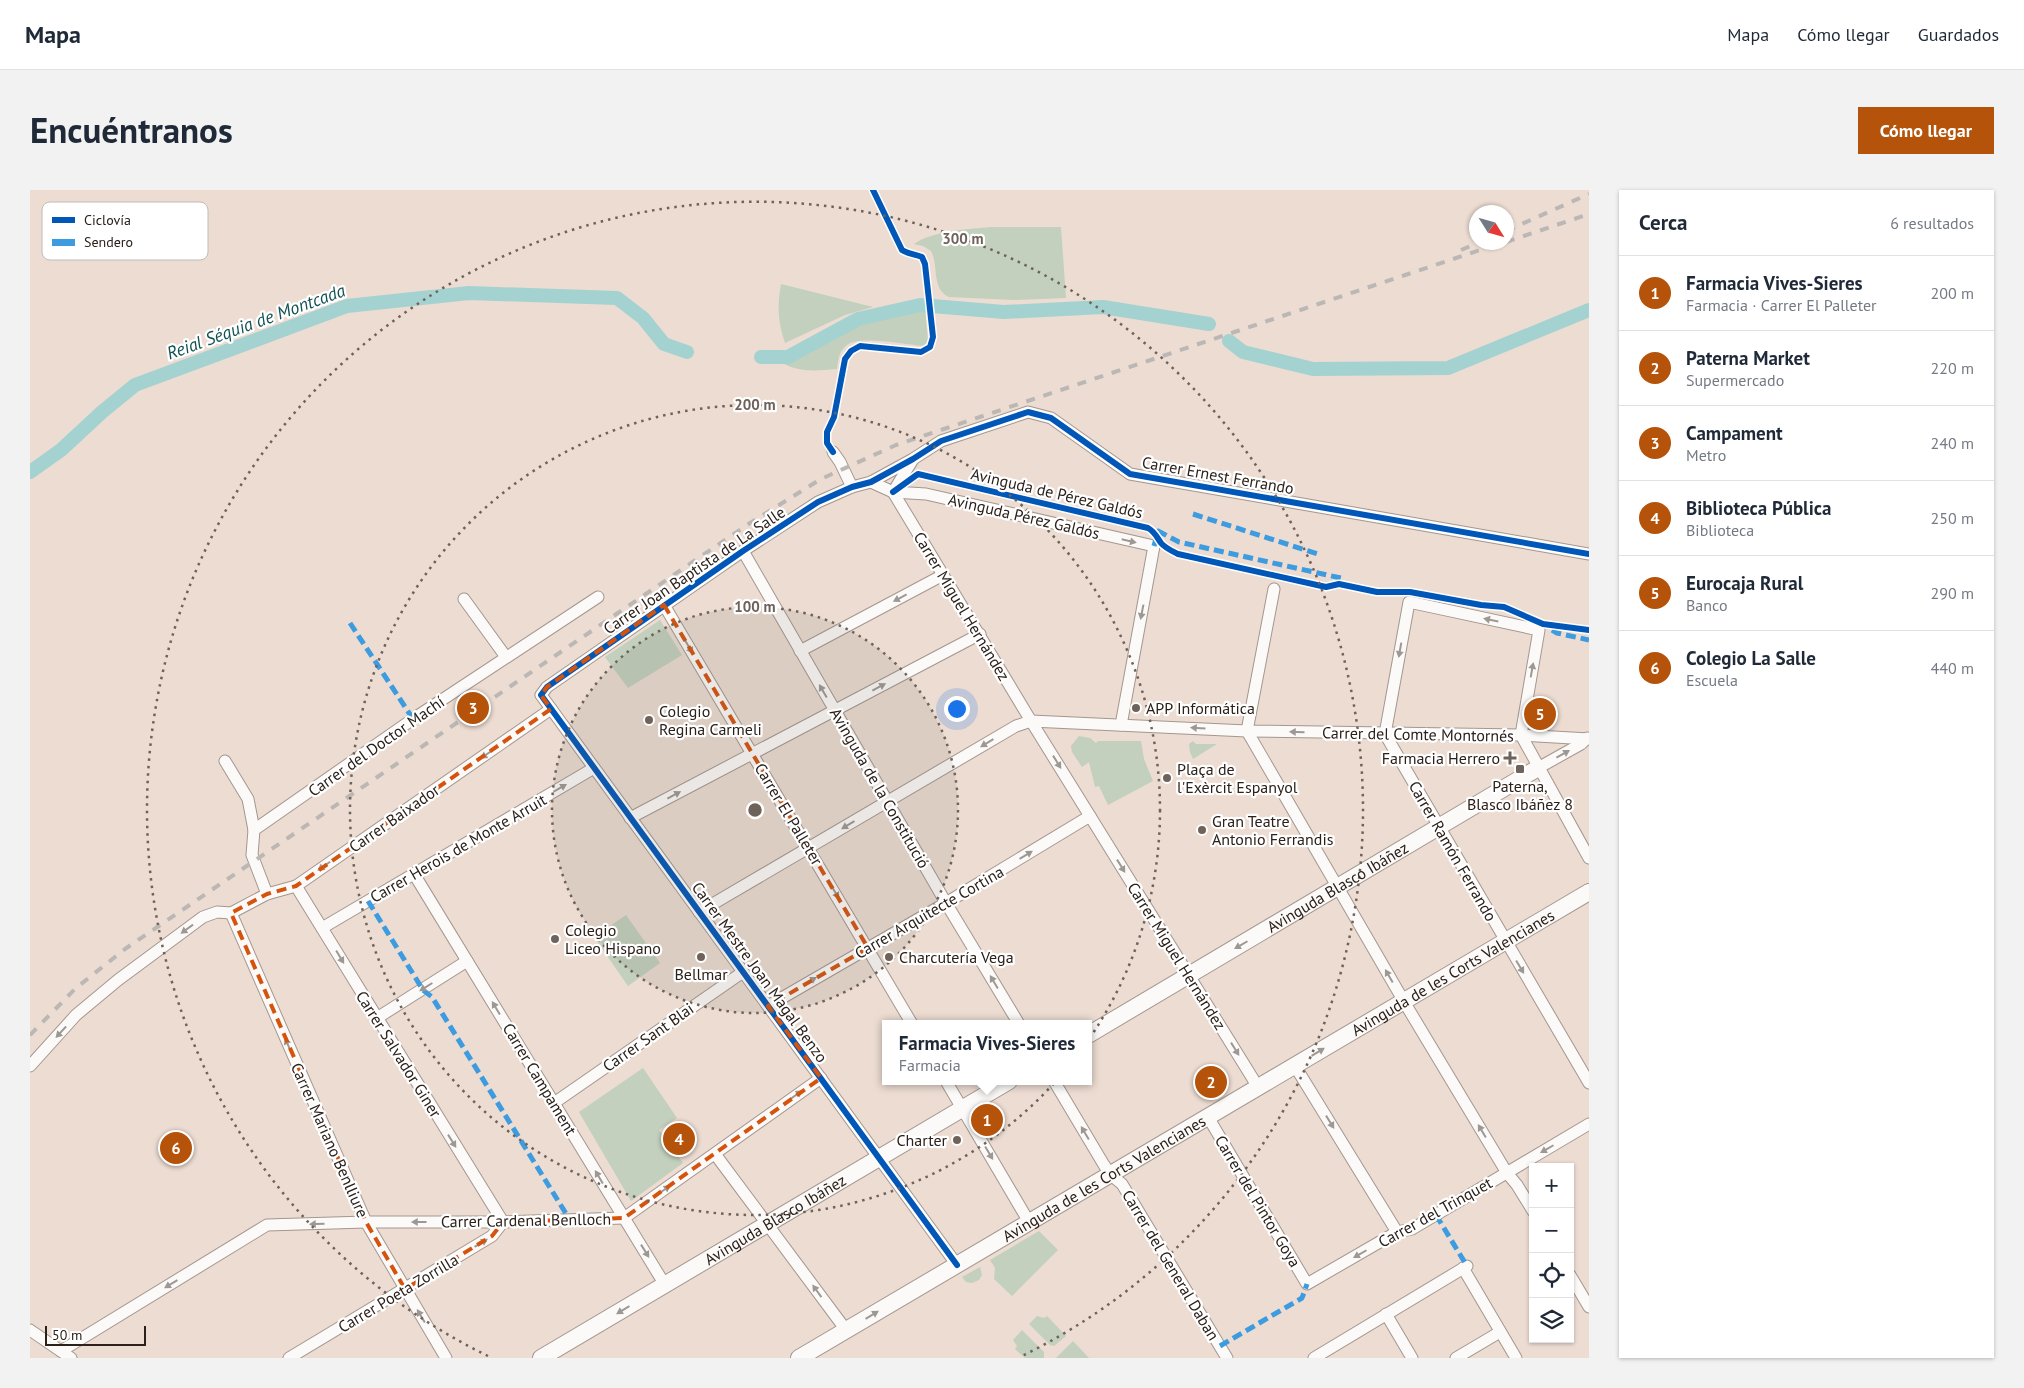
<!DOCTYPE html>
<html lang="es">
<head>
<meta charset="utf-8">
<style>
  :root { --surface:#fff; --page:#f2f2f3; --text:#1f2937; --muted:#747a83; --line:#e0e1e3; --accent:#b45309 }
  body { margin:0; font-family:"PT Sans",sans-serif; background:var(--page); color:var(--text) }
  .controls { position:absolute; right:15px; bottom:15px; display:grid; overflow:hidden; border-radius:0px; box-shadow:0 1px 4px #0004 }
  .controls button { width:45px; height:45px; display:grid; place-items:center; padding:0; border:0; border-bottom:1px solid var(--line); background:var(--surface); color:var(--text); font:25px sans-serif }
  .compass { position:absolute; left:1439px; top:15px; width:45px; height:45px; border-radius:50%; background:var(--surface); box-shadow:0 1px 4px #0004; rotate:127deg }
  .scale { position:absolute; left:15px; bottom:12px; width:101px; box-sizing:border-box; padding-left:5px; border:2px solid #2b201a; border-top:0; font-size:14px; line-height:18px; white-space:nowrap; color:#2b201a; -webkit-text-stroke:4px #fff; paint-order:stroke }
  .you { position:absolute; left:926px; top:518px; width:18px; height:18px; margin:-12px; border:4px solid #fff; border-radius:50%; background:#1a73e8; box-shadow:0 0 0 8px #1a73e833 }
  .badge { display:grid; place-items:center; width:32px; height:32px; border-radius:50%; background:var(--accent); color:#fff; font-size:16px; font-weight:700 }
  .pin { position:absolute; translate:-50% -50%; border:2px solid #fff; box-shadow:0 1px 5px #0006 }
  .popup { position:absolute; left:852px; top:830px; width:210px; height:65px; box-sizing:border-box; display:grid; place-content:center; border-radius:0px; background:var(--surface); filter:drop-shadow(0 1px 4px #0005); font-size:16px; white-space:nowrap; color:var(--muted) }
  .popup b { font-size:19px; color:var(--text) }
  .popup::after { content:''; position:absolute; left:50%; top:100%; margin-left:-10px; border:10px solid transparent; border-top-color:var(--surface) }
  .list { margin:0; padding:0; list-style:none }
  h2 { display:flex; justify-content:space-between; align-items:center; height:65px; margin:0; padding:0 20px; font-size:21px }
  h2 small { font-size:16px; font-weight:400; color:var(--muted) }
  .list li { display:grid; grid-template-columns:32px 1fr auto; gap:15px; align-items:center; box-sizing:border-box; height:75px; padding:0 20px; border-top:1px solid var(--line) }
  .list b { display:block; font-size:19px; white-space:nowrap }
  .list p { margin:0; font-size:16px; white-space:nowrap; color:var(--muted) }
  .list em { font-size:16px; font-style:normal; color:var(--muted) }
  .icon { flex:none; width:28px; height:28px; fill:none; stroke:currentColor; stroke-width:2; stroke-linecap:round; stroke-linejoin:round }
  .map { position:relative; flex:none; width:1559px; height:1168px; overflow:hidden; border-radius:0px }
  header { display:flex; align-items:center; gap:30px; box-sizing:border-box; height:70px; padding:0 25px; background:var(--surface); border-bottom:1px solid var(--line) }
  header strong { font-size:24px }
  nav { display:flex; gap:28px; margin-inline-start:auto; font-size:18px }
  .intro { display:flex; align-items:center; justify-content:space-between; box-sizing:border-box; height:120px; padding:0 30px }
  h1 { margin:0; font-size:35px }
  .button { padding:12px 22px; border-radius:0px; background:var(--accent); color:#fff; font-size:18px; font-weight:700 }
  main { display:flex; gap:30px; padding:0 30px }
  aside { flex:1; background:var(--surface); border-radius:0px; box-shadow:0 1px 4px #0004 }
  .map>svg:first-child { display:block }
  .green { fill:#c2d0bd }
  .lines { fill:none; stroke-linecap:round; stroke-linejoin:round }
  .canal { stroke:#a4d2d0; stroke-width:14 }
  .street-casing { stroke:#a3978f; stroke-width:13 }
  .secondary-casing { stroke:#a3978f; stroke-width:18 }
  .street { stroke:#fcfaf8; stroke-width:11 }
  .secondary { stroke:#fcfaf8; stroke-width:16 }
  .rail { stroke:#bab7b4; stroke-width:4; stroke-dasharray:9 9; stroke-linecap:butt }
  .quiet { stroke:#3d9bdf; stroke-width:5; stroke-dasharray:10 5; stroke-linecap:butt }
  .cycleway-casing { stroke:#fff; stroke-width:9 }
  .cycleway { stroke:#0057b8; stroke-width:6 }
  .oneway { fill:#9e9894 }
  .marked { fill:none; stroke:#d5530d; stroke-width:4; stroke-dasharray:10 6; stroke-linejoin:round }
  .ring { fill:none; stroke:#6f625a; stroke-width:2.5; stroke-dasharray:2.5 5 }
  .poi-dot { fill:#6f625a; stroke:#fff; stroke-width:2 }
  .labels { text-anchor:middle; stroke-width:4.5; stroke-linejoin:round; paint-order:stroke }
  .street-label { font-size:16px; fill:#2b201a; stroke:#fff }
  .poi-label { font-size:16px; fill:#2b201a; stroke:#fff; text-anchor:start }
  .water-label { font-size:18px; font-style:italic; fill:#115152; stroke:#fff }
  .key { fill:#fff; stroke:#bfbcba; stroke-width:1 }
  .key-label { font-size:14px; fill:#2b201a }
  .centre { fill:#6f625a; stroke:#fff; stroke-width:2.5 }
  .ring-label { font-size:15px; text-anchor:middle; font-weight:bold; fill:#6f625a; stroke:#fff; stroke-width:4.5; stroke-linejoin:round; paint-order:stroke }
</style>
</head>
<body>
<header>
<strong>Mapa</strong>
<nav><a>Mapa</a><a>Cómo llegar</a><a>Guardados</a></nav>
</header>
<div class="intro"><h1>Encuéntranos</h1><a class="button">Cómo llegar</a></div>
<main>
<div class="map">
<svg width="1559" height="1168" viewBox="0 0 1559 1168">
  <rect width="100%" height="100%" fill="#ecdcd2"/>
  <g class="green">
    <path d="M961 37H1031L1036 108 984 110 919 107C901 99 909 76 901 61L893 56 884 54C902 41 939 39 961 37Z"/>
    <path d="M751 94 843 117 815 125 755 153C748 132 747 116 751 94Z"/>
    <path d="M895 119 898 151 894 156C877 155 830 145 817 155 809 161 808 170 807 179 784 181 767 183 747 170 774 167 795 147 820 137 843 127 870 124 895 119Z"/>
    <path d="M630 430 652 465 598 498 575 467Z"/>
    <path d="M1049 546 1060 548 1066 553 1068 551H1111L1114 569 1123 591 1078 615 1069 596 1065 597 1059 572 1052 577 1042 562 1041 556Z"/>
    <path d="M1163 551 1166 554H1187L1163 569 1160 562 1159 554Z"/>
    <path d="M596 725 630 773 598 796 564 747Z"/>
    <path d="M613 878 647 928 629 940 653 973 601 1011 549 922Z"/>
    <path d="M1009 1041 1028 1060 982 1106 964 1089 965 1078 960 1070Z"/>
    <path d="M950 1077 952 1085 949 1090 942 1093 936 1092 932 1087Z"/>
    <path d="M1007 1126 1014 1128 1017 1126 1036 1146 1024 1156 1020 1155 999 1134Z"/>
    <path d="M992 1140 1014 1162V1168H995L985 1159 987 1156 983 1150Z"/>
    <path d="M1043 1151 1059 1168H1026Z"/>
  </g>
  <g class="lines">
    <g class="canal">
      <path d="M1199 151 1213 162 1283 179 1418 178 1559 120"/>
      <path d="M731 167H758L828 129 890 115 974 122 1073 117 1179 134"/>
      <path d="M0 282 31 260 72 222 105 195 317 116 439 103 587 108 613 128 634 154 657 162"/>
    </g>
    <g class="street-casing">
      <g id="street">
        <path d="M803 262 810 272 822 297"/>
        <path d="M841 292 863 302 896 304 1124 356 1091 535"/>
        <path d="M863 302 1001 531 1228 897"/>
        <path d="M863 302 882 271"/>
        <path d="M713 361 916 713 989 834"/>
        <path d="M434 409 476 467"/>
        <path d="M634 415 882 834"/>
        <path d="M770 461 913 385"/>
        <path d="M1217 541 1376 815 1477 983 1487 995 1503 1021"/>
        <path d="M1217 541 1244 399"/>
        <path d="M195 571 218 609 224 640"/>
        <path d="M1508 578 1551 554 1557 548"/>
        <path d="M600 628 950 444"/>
        <path d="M1559 668 1491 545 1509 440 1379 412 1355 544 1559 893"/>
        <path d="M384 684 635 1095"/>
        <path d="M266 696 473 1032"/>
        <path d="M237 704 222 665 224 640 383 529 568 407"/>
        <path d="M669 722 986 536 1001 531 1217 541 1491 545 1559 549"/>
        <path d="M201 723 336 1032 416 1168"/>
        <path d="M201 723 237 704 266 696 521 519"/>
        <path d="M292 738 564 578"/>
        <path d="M738 816 916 713 1060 626"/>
        <path d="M347 828 437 771"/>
        <path d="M0 876 46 825 88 790 173 727 187 722 201 723"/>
        <path d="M1265 876 1367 1042"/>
        <path d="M916 891 999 1032"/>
        <path d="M1024 891 1074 975 1081 985 1092 994 1197 1168"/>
        <path d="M524 913 713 782"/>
        <path d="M1178 927 1277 1094 1367 1042 1382 1039 1559 934"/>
        <path d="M685 964 816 1140"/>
        <path d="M927 1075 511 505 517 497 713 361 788 312 822 297 841 292 883 269 911 251 998 222 1021 228 1100 284 1559 364"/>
        <path d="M1433 1078 1486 1168"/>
        <path d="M1540 1085 1559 1117"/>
        <path d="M1356 1124 1382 1168"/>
        <path d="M0 1140 41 1168"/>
        <path d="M31 1161 237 1035 336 1032H473L594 1028 791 888"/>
        <path d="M259 1168 462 1046 473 1032"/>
        <path d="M1284 1168 1437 1076"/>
        <path d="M1426 1168 1470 1142"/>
      </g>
    </g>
    <g class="secondary-casing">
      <g id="secondary">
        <path id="s1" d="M1058 845 1508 578"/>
        <path id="s2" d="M511 1168 979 891"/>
        <path id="s3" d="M769 1168 1559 702"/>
      </g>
    </g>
    <use href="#street" class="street"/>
    <use href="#secondary" class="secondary"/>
    <g class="rail">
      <path d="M1476 41 1559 4"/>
      <path d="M1476 52 1559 24"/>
      <path d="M1431 60 1450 52"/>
      <path d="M0 845 46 798 95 759 717 335 791 289 866 255 1474 52"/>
    </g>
    <g class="quiet">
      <path d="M1163 324 1291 365"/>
      <path d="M1124 356 1128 341 1149 352 1315 389"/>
      <path d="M320 433 383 529"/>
      <path d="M1522 440 1527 443 1559 450"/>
      <path d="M338 711 393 800 402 807 540 1030"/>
      <path d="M1406 1025 1437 1076"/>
      <path d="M1190 1156 1272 1108 1277 1094"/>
    </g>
    <g class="cycleway-casing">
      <g id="cycleway">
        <path d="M803 262 797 253V242L804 227 815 169 821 161 830 156 891 162 900 157 903 147 895 74 892 67C885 64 878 64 872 60L843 0"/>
        <path d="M863 302 888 284 1118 338C1125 342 1126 346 1131 353 1135 358 1142 361 1148 364L1296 397 1309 394 1347 402H1380L1451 415 1474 417 1513 434 1559 440"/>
        <path d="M927 1075 511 505 517 497 713 361 788 312 822 297 841 292 883 269 911 251 998 222 1021 228 1100 284 1559 364"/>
      </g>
    </g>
    <use href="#cycleway" class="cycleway"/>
  </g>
  <defs><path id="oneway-solid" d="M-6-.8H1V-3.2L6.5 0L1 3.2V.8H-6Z" transform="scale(1.25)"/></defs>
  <g class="oneway">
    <use href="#oneway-solid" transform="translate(1099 351) rotate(13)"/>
    <use href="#oneway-solid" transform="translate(870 408) rotate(152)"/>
    <use href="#oneway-solid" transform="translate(1112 422) rotate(101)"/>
    <use href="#oneway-solid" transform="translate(1461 430) rotate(-168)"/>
    <use href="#oneway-solid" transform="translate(659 457) rotate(59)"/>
    <use href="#oneway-solid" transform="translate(1370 460) rotate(100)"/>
    <use href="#oneway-solid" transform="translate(1502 480) rotate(-80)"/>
    <use href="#oneway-solid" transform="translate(849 497) rotate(-28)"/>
    <use href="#oneway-solid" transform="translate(793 501) rotate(-120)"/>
    <use href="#oneway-solid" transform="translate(1168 538) rotate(-177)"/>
    <use href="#oneway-solid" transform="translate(1267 542) rotate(-179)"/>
    <use href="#oneway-solid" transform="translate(957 553) rotate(149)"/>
    <use href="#oneway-solid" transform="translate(457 564) rotate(145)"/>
    <use href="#oneway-solid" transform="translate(1533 564) rotate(-29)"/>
    <use href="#oneway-solid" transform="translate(1027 572) rotate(58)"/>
    <use href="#oneway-solid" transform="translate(530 598) rotate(-30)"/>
    <use href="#oneway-solid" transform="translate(644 605) rotate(-28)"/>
    <use href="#oneway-solid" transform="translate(818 635) rotate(149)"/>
    <use href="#oneway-solid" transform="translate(996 665) rotate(-31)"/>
    <use href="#oneway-solid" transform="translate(294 676) rotate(145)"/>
    <use href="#oneway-solid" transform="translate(1091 676) rotate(58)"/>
    <use href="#oneway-solid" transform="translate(805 702) rotate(59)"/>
    <use href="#oneway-solid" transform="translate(157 739) rotate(144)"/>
    <use href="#oneway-solid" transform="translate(1211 755) rotate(150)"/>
    <use href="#oneway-solid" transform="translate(310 767) rotate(59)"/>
    <use href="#oneway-solid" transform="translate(1490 777) rotate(59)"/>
    <use href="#oneway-solid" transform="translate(1359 786) rotate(-120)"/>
    <use href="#oneway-solid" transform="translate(780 791) rotate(-30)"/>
    <use href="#oneway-solid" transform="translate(964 792) rotate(-121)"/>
    <use href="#oneway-solid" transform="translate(396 797) rotate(148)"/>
    <use href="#oneway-solid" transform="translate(466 818) rotate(-121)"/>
    <use href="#oneway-solid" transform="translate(31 842) rotate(133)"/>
    <use href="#oneway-solid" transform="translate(258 855) rotate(-114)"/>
    <use href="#oneway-solid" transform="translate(1205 859) rotate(58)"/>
    <use href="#oneway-solid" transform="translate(1288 862) rotate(-31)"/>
    <use href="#oneway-solid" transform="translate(766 905) rotate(-36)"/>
    <use href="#oneway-solid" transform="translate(1300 932) rotate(58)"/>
    <use href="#oneway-solid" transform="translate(1452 941) rotate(-121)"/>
    <use href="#oneway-solid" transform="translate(1055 943) rotate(-121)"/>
    <use href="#oneway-solid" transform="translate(422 951) rotate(58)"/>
    <use href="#oneway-solid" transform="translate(1517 959) rotate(150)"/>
    <use href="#oneway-solid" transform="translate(959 963) rotate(59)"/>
    <use href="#oneway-solid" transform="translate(569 987) rotate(-121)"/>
    <use href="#oneway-solid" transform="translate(634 1000) rotate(-35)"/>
    <use href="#oneway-solid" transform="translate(389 1032) rotate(-180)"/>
    <use href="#oneway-solid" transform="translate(287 1034) rotate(178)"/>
    <use href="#oneway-solid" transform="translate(451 1053) rotate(-31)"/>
    <use href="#oneway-solid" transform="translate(615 1061) rotate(58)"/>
    <use href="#oneway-solid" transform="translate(1330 1064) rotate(150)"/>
    <use href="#oneway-solid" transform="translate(141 1094) rotate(149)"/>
    <use href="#oneway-solid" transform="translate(787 1101) rotate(-126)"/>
    <use href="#oneway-solid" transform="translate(593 1120) rotate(149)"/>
    <use href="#oneway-solid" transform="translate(842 1125) rotate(-31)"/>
    <use href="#oneway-solid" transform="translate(391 1126) rotate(-121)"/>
  </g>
  <path class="marked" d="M634 415 838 758 738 816 791 888 594 1028 473 1032 462 1046 375 1099 336 1032 201 723 237 704 266 696 521 519 511 505 517 497Z"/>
  <circle cx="725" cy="620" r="203" fill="#6f625a" fill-opacity=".12"/>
  <g class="ring">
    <circle cx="725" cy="620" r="203"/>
    <circle cx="725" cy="620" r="405"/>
    <path d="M458 1166A608 608 0 1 1 992 1166"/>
  </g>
  <g class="poi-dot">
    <circle cx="1106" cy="518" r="5"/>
    <circle cx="619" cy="530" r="5"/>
    <path d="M1477.5 560.5h5v5h5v5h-5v5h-5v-5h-5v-5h5z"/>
    <rect x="1485" y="574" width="10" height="10" rx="2.5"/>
    <circle cx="1137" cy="588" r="5"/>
    <circle cx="1172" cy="640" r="5"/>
    <circle cx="525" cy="749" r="5"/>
    <circle cx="671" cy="767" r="5"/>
    <circle cx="859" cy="767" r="5"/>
    <circle cx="927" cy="950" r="5"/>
  </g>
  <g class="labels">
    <g class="street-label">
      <text transform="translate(1188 285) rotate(10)" y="6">Carrer Ernest Ferrando</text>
      <text transform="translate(1027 303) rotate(13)" y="6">Avinguda de Pérez Galdós</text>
      <text transform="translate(994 326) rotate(13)" y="6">Avinguda Pérez Galdós</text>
      <text transform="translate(664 380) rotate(-34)" y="6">Carrer Joan Baptista de La Salle</text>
      <text transform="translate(932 416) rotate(59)" y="6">Carrer Miguel Hernández</text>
      <text transform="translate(1388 544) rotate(1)" y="6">Carrer del Comte Montornés</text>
      <text transform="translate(346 556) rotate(-35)" y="6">Carrer del Doctor Machí</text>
      <text transform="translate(850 598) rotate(60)" y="6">Avinguda de la Constitució</text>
      <text transform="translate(759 624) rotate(59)" y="6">Carrer El Palleter</text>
      <text transform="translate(364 628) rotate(-35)" y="6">Carrer Baixador</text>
      <text transform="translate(428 658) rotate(-30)" y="6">Carrer Herois de Monte Arruit</text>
      <text transform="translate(1423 661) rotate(60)" y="6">Carrer Ramón Ferrando</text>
      <text dy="6" stroke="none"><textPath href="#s1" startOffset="290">Avinguda Blasco Ibáñez</textPath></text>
      <text transform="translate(899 722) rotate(-30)" y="6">Carrer Arquitecte Cortina</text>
      <text transform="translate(1147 766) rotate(58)" y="6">Carrer Miguel Hernández</text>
      <text transform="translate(730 782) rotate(54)" y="6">Carrer Mestre Joan Magal Benzo</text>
      <text dy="6" stroke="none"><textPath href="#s3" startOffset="759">Avinguda de les Corts Valencianes</textPath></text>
      <text transform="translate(618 847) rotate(-35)" y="6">Carrer Sant Blai</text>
      <text transform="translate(369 864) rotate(58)" y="6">Carrer Salvador Giner</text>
      <text transform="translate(510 889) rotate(59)" y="6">Carrer Campament</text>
      <text transform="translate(300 950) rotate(66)" y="6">Carrer Mariano Benlliure</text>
      <text dy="6" stroke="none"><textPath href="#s3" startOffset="354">Avinguda de les Corts Valencianes</textPath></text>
      <text transform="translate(1228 1011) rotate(59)" y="6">Carrer del Pintor Goya</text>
      <text transform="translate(1405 1022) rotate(-29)" y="6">Carrer del Trinquet</text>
      <text transform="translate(496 1030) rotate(-1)" y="6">Carrer Cardenal Benlloch</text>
      <text dy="6" stroke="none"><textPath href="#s2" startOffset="272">Avinguda Blasco Ibáñez</textPath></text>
      <text transform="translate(1141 1075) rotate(59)" y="6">Carrer del General Daban</text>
      <text transform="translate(368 1103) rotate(-31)" y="6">Carrer Poeta Zorrilla</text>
    </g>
    <g class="poi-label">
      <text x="1116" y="524">APP Informática</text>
      <text x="629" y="527">Colegio<tspan x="629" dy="18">Regina Carmeli</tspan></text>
      <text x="1470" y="574" text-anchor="end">Farmacia Herrero</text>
      <text x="1147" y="585">Plaça de<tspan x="1147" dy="18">l'Exèrcit Espanyol</tspan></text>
      <text x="1490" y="602" text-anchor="middle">Paterna,<tspan x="1490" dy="18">Blasco Ibáñez 8</tspan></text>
      <text x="1182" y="637">Gran Teatre<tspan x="1182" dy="18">Antonio Ferrandis</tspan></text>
      <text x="535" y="746">Colegio<tspan x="535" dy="18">Liceo Hispano</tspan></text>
      <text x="869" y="773">Charcutería Vega</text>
      <text x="671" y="790" text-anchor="middle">Bellmar</text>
      <text x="917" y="956" text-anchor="end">Charter</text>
    </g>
    <g class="water-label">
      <text transform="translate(226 132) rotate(-20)" y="6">Reial Séquia de Montcada</text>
    </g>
  </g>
  <rect x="12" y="12" width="166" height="58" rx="8" class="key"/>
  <rect x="22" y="27" width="23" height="6" fill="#0057b8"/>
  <rect x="22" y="49" width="23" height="7" fill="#3d9bdf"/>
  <g class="key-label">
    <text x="54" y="35">Ciclovía</text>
    <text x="54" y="57">Sendero</text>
  </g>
  <circle cx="725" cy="620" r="8" class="centre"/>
  <g class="ring-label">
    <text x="933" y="54">300 m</text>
    <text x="725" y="220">200 m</text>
    <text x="725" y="422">100 m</text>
  </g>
</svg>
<div class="controls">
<button>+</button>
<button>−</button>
<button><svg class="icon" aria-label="locate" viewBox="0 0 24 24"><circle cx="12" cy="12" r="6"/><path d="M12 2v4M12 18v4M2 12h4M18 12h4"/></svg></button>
<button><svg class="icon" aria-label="layers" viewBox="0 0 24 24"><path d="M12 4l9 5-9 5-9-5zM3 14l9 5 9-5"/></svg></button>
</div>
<svg class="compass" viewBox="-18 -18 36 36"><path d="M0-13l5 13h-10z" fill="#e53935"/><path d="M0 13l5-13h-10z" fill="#747a83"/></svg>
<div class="scale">50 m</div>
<div class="you"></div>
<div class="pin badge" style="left:957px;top:930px">1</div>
<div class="popup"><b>Farmacia Vives-Sieres</b>Farmacia</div>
<div class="pin badge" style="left:1181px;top:892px">2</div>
<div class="pin badge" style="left:443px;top:518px">3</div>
<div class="pin badge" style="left:649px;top:949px">4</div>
<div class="pin badge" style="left:1510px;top:524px">5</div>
<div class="pin badge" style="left:146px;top:958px">6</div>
</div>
<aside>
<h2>Cerca<small>6 resultados</small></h2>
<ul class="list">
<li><span class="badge">1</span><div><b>Farmacia Vives-Sieres</b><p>Farmacia · Carrer El Palleter</p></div><em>200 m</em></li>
<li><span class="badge">2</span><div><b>Paterna Market</b><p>Supermercado</p></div><em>220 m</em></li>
<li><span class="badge">3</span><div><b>Campament</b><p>Metro</p></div><em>240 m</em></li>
<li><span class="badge">4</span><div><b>Biblioteca Pública</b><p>Biblioteca</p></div><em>250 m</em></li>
<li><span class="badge">5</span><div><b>Eurocaja Rural</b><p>Banco</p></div><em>290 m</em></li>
<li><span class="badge">6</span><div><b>Colegio La Salle</b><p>Escuela</p></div><em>440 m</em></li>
</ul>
</aside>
</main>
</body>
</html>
